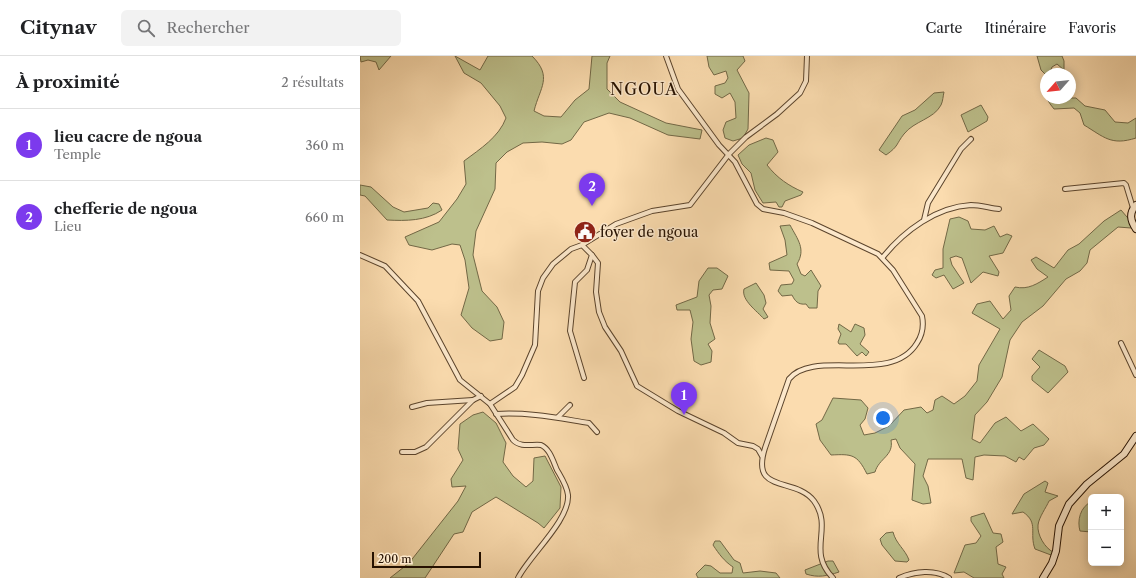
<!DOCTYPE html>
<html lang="fr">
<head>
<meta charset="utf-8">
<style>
  :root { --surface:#fff; --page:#f2f2f2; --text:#202124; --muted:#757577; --line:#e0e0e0; --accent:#7c3aed }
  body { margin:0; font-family:"Libre Caslon Text",serif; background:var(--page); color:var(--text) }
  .controls { position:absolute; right:12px; bottom:12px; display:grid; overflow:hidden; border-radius:6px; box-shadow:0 2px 10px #0003 }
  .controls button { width:36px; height:36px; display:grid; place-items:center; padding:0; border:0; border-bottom:1px solid var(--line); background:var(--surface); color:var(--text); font:20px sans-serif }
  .compass { position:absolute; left:680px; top:12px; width:36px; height:36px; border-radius:50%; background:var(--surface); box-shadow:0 2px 10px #0003; rotate:243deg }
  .scale { position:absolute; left:12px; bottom:10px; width:109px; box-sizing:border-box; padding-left:4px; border:2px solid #261100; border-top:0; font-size:11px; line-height:14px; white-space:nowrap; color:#261100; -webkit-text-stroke:3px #fce8cb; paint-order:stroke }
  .you { position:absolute; left:523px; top:362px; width:14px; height:14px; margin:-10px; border:3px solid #fff; border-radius:50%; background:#1a73e8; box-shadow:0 0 0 6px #1a73e833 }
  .badge { display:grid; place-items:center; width:26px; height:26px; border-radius:50%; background:var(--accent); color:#fff; font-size:13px; font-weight:700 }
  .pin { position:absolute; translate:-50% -33px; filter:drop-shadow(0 1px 2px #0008) }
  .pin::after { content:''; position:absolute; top:21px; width:14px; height:12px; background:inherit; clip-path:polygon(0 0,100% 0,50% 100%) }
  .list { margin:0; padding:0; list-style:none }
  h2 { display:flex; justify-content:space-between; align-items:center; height:52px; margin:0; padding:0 16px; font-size:17px }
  h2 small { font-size:13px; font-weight:400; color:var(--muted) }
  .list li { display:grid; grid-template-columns:26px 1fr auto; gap:12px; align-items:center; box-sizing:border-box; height:72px; padding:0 16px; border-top:1px solid var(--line) }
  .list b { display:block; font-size:15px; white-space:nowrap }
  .list p { margin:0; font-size:13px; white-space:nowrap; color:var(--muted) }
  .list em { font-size:13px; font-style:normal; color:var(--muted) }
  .icon { flex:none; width:22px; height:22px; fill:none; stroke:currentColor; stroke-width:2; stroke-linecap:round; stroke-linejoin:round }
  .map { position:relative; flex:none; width:776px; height:522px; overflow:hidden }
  header { display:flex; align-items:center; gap:24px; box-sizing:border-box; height:56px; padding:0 20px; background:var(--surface); border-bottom:1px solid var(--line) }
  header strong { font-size:19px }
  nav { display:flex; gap:22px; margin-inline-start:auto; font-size:14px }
  .search { width:280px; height:36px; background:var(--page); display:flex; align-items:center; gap:10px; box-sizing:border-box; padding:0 14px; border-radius:6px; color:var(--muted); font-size:15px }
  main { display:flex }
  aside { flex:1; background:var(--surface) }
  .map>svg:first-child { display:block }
  .green { fill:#bdc08c; stroke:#726846 }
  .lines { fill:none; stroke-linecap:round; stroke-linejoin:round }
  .street-casing { stroke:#5b442c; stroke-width:6 }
  .secondary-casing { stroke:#261100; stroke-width:8 }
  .street { stroke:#fce8cb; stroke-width:4 }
  .secondary { stroke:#fce8cb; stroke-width:6 }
  .labels { text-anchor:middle; stroke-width:3; stroke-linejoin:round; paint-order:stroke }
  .poi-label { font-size:14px; fill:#261100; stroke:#fce8cb; text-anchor:start }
  .quarter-label { font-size:16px; letter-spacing:1px; fill:#261100; stroke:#fce8cb }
</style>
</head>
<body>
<header>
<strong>Citynav</strong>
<div class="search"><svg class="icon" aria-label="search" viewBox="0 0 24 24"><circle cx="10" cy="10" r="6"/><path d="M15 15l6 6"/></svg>Rechercher</div>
<nav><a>Carte</a><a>Itinéraire</a><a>Favoris</a></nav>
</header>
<main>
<aside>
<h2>À proximité<small>2 résultats</small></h2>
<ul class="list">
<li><span class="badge">1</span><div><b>lieu cacre de ngoua</b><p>Temple</p></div><em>360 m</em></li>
<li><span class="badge">2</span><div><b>chefferie de ngoua</b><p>Lieu</p></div><em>660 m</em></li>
</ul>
</aside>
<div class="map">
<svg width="776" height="522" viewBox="0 0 776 522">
  <rect width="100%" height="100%" fill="#fbdcaf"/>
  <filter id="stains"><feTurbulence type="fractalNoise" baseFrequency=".005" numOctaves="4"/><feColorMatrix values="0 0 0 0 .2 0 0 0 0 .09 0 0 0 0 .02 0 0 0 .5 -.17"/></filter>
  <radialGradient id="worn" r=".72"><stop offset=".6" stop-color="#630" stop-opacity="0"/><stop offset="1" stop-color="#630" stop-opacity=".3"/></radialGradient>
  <g class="green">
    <path d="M0 0H31L19 14 16 6 8 4 1 6Z"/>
    <path d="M95 0 120 14 128 0H172C193 21 180 31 174 55L184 60 201 61 215 44 229 33 232 0H250L247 7V33L260 46 306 67 342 74 340 83 308 79 270 62 249 57 224 66 211 84 202 88 182 86 163 87 147 96 136 107 135 133 116 175 113 199 122 235 137 251 144 266 142 283 130 285 112 272 101 259 109 232 105 204 100 189 92 188 72 194 49 189 45 181 79 166 97 143 106 128 104 105C120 93 139 81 146 62L140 50 121 27 104 17Z"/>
    <path d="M347 0H383L385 5 377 14 389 37 388 73 383 82 373 85 365 82 363 74 366 66 376 62 375 46 370 37 362 42 355 38V30L365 27 368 22 366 15 354 19 349 11Z"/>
    <path d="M677 0H702L704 5V14L697 8 692 11 689 18 686 19 681 14Z"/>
    <path d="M686 19V42H716L725 50 745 54 755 66 768 67 776 62V82C751 90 744 81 724 69L720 57 714 52 694 53C685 42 681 33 686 19Z"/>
    <path d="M584 36C583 40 583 45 581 49 574 63 554 65 544 78 536 88 539 90 526 99L519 94 542 60 555 54 574 37Z"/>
    <path d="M621 49 628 61 627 65 608 76 601 59Z"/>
    <path d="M406 82 413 84 418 96 407 109C417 122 429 130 443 136L441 139 425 145 422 151H419L416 146 403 147 395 134 391 117 382 108 378 99 389 89Z"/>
    <path d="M0 129 11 131 33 151 44 156 68 152 73 147 79 148 82 154C66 165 46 165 27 164L5 140 0 139Z"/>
    <path d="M761 154 773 168 771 172 758 171 730 194 727 207 720 215 706 223 683 250 662 266 650 284 642 321 627 346 615 359 612 383 620 387 635 367 646 361 661 375 673 368 689 383 684 389 674 392 664 404 659 401 656 406 645 400 624 399 615 401 613 424 606 422 602 403H568L563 420 568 430 571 447 563 448 552 444 555 408 540 392 536 383 531 384C534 400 519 402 515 416L507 418C497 398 492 398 471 399L460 384 456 368 462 364 473 342 501 344 508 352 505 363 500 369 504 379 515 377 529 370 544 354 561 351 567 357 573 354 575 344 582 340 594 348 605 340 617 325 619 309 640 273 612 257 617 248 630 245 643 263 651 254 649 240 655 231C668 234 677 228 688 221L677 213 671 204 676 201 694 212 708 194 719 188 744 165Z"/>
    <path d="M599 161 608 165 611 173 625 174 634 170 640 181 647 178 652 180 643 197 629 200 639 216 638 220 623 216 611 227 602 202 596 200 590 202 592 209 604 227 593 233 584 219 576 222 572 219 575 214 583 212V193L590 163Z"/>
    <path d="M430 169C438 184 446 193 437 208L441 218 445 220 451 214 461 230 458 235 457 252H449L446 248C438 249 435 245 432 239L422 240 418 235 421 229 432 228 434 224 429 215 410 214 409 207 427 199 425 184 420 170Z"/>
    <path d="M348 212H357L368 220 362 233 353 234 349 239 351 250 350 267 355 283 348 288 352 295 351 306 341 309 334 305 331 283 333 266 330 254H317L316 249 337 241 339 225Z"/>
    <path d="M396 227 404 239 406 247 403 253 408 261 404 263C397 255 381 244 384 233Z"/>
    <path d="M479 268 491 276 495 268 504 272 505 279 500 288 509 296 506 300 502 296 497 300 486 288H479L478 286 481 278 478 273Z"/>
    <path d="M679 294 705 310 708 316 688 337 672 324V320L680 311 672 303Z"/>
    <path d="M123 356 136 367 146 387 143 406 153 420 166 431 173 425 174 402 185 400 201 431 200 452 184 472 178 467 136 441 112 456 103 476 94 478 65 522H30L49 507 98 445 106 430 92 431 91 423 103 404 98 393 100 368 113 359Z"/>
    <path d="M685 425 688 427 685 436 698 440 689 445C686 452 679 461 678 469 677 479 685 492 693 496L691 499 675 493C669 477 679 467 663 456L652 458 664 438Z"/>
    <path d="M731 446V476L720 475C717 465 720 451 731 446Z"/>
    <path d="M624 457 633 477 641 478 643 486 636 491 638 508 646 511 642 518 644 522H614L604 516 594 517 605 489 616 487 621 480 611 465V461Z"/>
    <path d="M533 476C536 488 545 493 549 504L547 506 535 505 522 489 520 483 526 477Z"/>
    <path d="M355 485H360L374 504 380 507 383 517 400 515 416 517 420 522H338L336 518 345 509 351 510 360 517H372L373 511C364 505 359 498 353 489Z"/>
    <path d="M468 505H473L479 516C467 520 458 522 446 518L445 514Z"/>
  </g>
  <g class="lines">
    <g class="street-casing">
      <g id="street">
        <path d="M306 0 318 33 359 89 375 106 397 148 403 153 424 157 452 167 518 198 533 214 562 260C564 270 563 278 557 287 531 330 454 292 429 323L405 392C390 439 435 420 454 445 474 473 446 494 473 522"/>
        <path d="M705 133 764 127 766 129 773 152"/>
        <path d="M564 164 568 147 601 93 611 83"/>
        <path d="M222 189 232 199 227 214 215 226 210 275 224 322"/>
        <path d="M0 199 25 210 58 245 100 324 130 348 153 384C161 392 171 388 181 389 190 393 193 405 197 414 201 421 207 430 208 439 210 464 169 500 158 522"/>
        <path d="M232 199 238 207 236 236 239 256 245 271 261 295 277 330 318 355 364 377 378 387 393 390 398 393 402 400"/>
        <path d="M523 201C544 175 576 151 611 149 620 149 630 152 639 153"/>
        <path d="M761 287 776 319"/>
        <path d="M130 348 155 331 162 319 175 289 178 235 183 222 193 208 211 193 222 189 256 168 292 155 330 149 369 98 386 81 417 58 440 37 446 25 447 0"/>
        <path d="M52 351 67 347 113 344"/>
        <path d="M136 358C169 356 197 362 229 367L237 376"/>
        <path d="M198 361 210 349"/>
        <path d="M42 396H55L66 391 113 344 121 340"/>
        <path d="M539 522C555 515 575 513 589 522"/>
      </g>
    </g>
    <g class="secondary-casing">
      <g id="secondary">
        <path d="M776 149C769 157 770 164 776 173"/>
        <path d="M683 522 692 507 696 495 699 470 709 448 727 428 764 398 776 380"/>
      </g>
    </g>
    <use href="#street" class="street"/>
    <use href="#secondary" class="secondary"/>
  </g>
  <defs>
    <g id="civic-disc" transform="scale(1.15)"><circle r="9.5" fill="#8f2418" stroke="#fce8cb"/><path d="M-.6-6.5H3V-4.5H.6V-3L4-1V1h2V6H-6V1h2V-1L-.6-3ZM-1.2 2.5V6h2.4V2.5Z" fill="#fff"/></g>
  </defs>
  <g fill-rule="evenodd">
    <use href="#civic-disc" x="225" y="176"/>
  </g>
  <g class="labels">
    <g class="poi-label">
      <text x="240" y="181">foyer de ngoua</text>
    </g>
    <g class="quarter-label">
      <text x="284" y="39">NGOUA</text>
    </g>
  </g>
  <rect width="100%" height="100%" filter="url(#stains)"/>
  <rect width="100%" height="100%" fill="url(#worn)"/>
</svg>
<div class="controls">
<button>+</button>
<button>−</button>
</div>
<svg class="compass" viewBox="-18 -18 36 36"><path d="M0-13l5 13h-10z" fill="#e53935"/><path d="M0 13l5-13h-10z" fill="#757577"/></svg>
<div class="scale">200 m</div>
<div class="you"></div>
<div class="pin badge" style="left:324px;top:359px">1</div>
<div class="pin badge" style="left:232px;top:150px">2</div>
</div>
</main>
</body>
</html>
